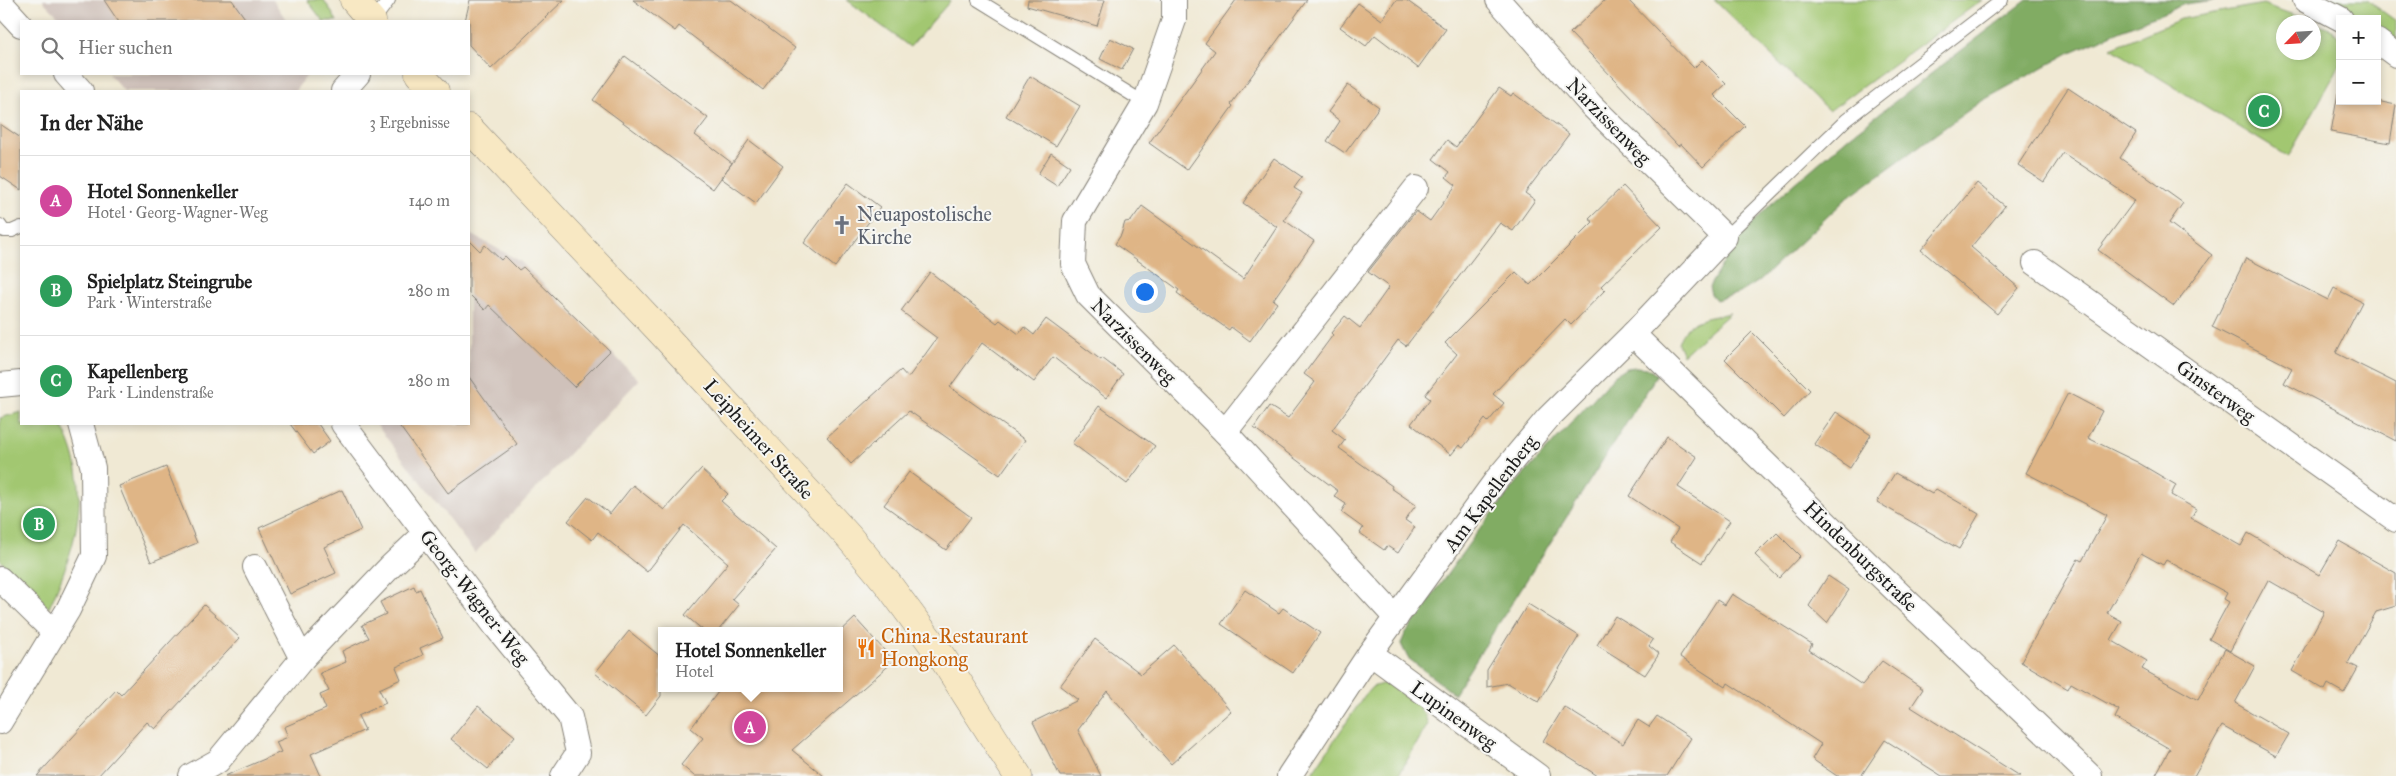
<!DOCTYPE html>
<html lang="de">
<head>
<meta charset="utf-8">
<style>
  :root { --surface:#fff; --page:#f6f6f6; --text:#222; --muted:#767676; --line:#e0e0e0; --accent:#1f6fb2 }
  body { margin:0; font-family:"IM FELL Great Primer",serif; background:var(--page); color:var(--text) }
  .controls { position:absolute; right:15px; top:15px; display:grid; overflow:hidden; border-radius:0px; box-shadow:0 2px 8px #0003 }
  .controls button { width:45px; height:45px; display:grid; place-items:center; padding:0; border:0; border-bottom:1px solid var(--line); background:var(--surface); color:var(--text); font:25px sans-serif }
  .compass { position:absolute; left:2276px; top:15px; width:45px; height:45px; border-radius:50%; background:var(--surface); box-shadow:0 2px 8px #0003; rotate:245deg }
  .you { position:absolute; left:1144px; top:291px; width:18px; height:18px; margin:-12px; border:4px solid #fff; border-radius:50%; background:#1a73e8; box-shadow:0 0 0 8px #1a73e833 }
  .badge { display:grid; place-items:center; width:32px; height:32px; border-radius:50%; background:var(--accent); color:#fff; font-size:16px; font-weight:700 }
  .pin { position:absolute; translate:-50% -50%; border:2px solid #fff; box-shadow:0 1px 5px #0006 }
  .popup { position:absolute; left:658px; top:627px; width:185px; height:65px; box-sizing:border-box; display:grid; place-content:center; border-radius:0px; background:var(--surface); filter:drop-shadow(0 1px 4px #0005); font-size:16px; white-space:nowrap; color:var(--muted) }
  .popup b { font-size:19px; color:var(--text) }
  .popup::after { content:''; position:absolute; left:50%; top:100%; margin-left:-10px; border:10px solid transparent; border-top-color:var(--surface) }
  .list { margin:0; padding:0; list-style:none }
  h2 { display:flex; justify-content:space-between; align-items:center; height:65px; margin:0; padding:0 20px; font-size:21px }
  h2 small { font-size:16px; font-weight:400; color:var(--muted) }
  .list li { display:grid; grid-template-columns:32px 1fr auto; gap:15px; align-items:center; box-sizing:border-box; height:90px; padding:0 20px; border-top:1px solid var(--line) }
  .list b { display:block; font-size:19px; white-space:nowrap }
  .list p { margin:0; font-size:16px; white-space:nowrap; color:var(--muted) }
  .list em { font-size:16px; font-style:normal; color:var(--muted) }
  .icon { flex:none; width:28px; height:28px; fill:none; stroke:currentColor; stroke-width:2; stroke-linecap:round; stroke-linejoin:round }
  .map { position:relative; flex:none; width:2396px; height:776px; overflow:hidden }
  .search { position:absolute; background:var(--surface); box-shadow:0 2px 8px #0003; left:20px; top:20px; width:450px; height:55px; display:flex; align-items:center; gap:12px; box-sizing:border-box; padding:0 18px; border-radius:0px; color:var(--muted); font-size:19px }
  .panel { position:absolute; background:var(--surface); box-shadow:0 2px 8px #0003; left:20px; top:90px; width:450px; height:335px; border-radius:0px }
  .map>svg:first-child { display:block }
  .industrial { fill:#cfc1ba }
  .green { fill:#a2c771; stroke:#5f7246; fill-rule:evenodd }
  .forest { fill:#81ac63; stroke:#4e6440 }
  .building { fill:#dfb586 }
  .lines { fill:none; stroke-linecap:round; stroke-linejoin:round }
  .service-casing { stroke:#868278; stroke-width:14 }
  .minor-casing { stroke:#868278; stroke-width:26 }
  .secondary-casing { stroke:#868278; stroke-width:29 }
  .service { stroke:#fff; stroke-width:12 }
  .minor { stroke:#fff; stroke-width:24 }
  .secondary { stroke:#f8e8c3; stroke-width:28 }
  .labels { text-anchor:middle; stroke-width:4; stroke-linejoin:round; paint-order:stroke }
  .street-label { font-size:20px; fill:#1c1c1c; stroke:#f6f6f2 }
  .worship-label { font-size:20px; fill:#5b616d; stroke:#f6f6f2; text-anchor:start }
  .food-label { font-size:20px; fill:#c56008; stroke:#f6f6f2; text-anchor:start }
</style>
</head>
<body>
<div class="map">
<svg width="2396" height="776" viewBox="0 0 2396 776">
  <rect width="100%" height="100%" fill="#f6f6f2"/>
  <filter id="ink" filterUnits="userSpaceOnUse"><feTurbulence type="fractalNoise" baseFrequency=".02" numOctaves="2"/><feDisplacementMap in="SourceGraphic" scale="10" xChannelSelector="R" yChannelSelector="G"/><feConvolveMatrix kernelMatrix="1 2 1 2 8 2 1 2 1" color-interpolation-filters="sRGB"/></filter>
  <filter id="wash" filterUnits="userSpaceOnUse"><feTurbulence type="fractalNoise" baseFrequency=".0096" numOctaves="4" result="noise"/><feDisplacementMap in="SourceGraphic" scale="20" xChannelSelector="R" yChannelSelector="G"/><feGaussianBlur stdDeviation="1.12" result="paint"/><feColorMatrix in="noise" values="0 0 0 0 0 0 0 0 0 0 0 0 0 0 0 0 0 1.4 0 .05"/><feComposite in="paint" operator="in"/></filter>
  <g filter="url(#wash)">
    <rect width="100%" height="100%" fill="#f0e9d4"/>
    <g class="industrial">
      <path d="M42 0H273L287 21H63Z"/>
      <path d="M109 74H308L295 91H124Z"/>
      <path d="M469 233 520 261 639 380 475 553 376 424H469Z"/>
    </g>
    <g class="green">
      <path d="M307 0H324L337 21H323Z"/>
      <path d="M847 0H951L910 47Z"/>
      <path d="M1714 0H1982L1829 111Z"/>
      <path d="M2326 0H2367L2396 21V43L2377 29V19H2360Z"/>
      <path d="M2263 4 2327 27 2340 38V65L2288 157 2111 48 2181 19ZM2314 22V52H2284V22Z"/>
      <path d="M1730 313 1683 355 1678 344C1685 319 1707 318 1730 313Z"/>
      <path d="M21 412V424H61C95 488 76 547 49 608L0 560V418Z"/>
      <path d="M1385 683 1399 685 1423 704 1419 709 1424 713 1428 724 1398 776H1310L1365 695 1372 687Z"/>
    </g>
    <g class="forest">
      <path d="M2027 0H2215L2185 4 2124 29 2071 52 1980 102 1845 200 1759 281 1740 293 1716 300 1711 294 1709 287 1736 241 1771 204 1850 136Z"/>
      <path d="M1636 367 1647 368 1657 375 1454 694 1408 658 1401 644 1405 634 1473 538 1518 481 1614 376 1626 368Z"/>
    </g>
    <g id="blocks">
      <g class="building">
        <path d="M104 0H232L247 21H118Z"/>
        <path d="M470 0H564L491 69 469 45V21H465Z"/>
        <path d="M633 0H731L795 48 763 90 679 26 675 31Z"/>
        <path d="M1028 0H1105L1097 26 1027 6Z"/>
        <path d="M1236 0H1307L1231 104 1233 106 1187 170 1149 143 1215 51 1205 43Z"/>
        <path d="M1396 0H1406L1446 29 1418 68 1375 35 1366 46 1340 27 1358 3 1382 20Z"/>
        <path d="M1605 0H1628L1694 68 1702 60 1726 84 1714 95 1745 126 1703 167 1681 144 1678 146 1570 33Z"/>
        <path d="M1110 38 1133 49 1122 70 1100 59Z"/>
        <path d="M625 56 708 118 695 135 732 163 713 189 593 100Z"/>
        <path d="M1030 76 1080 106 1056 146 1006 116Z"/>
        <path d="M1348 85 1379 107 1345 153 1327 141 1340 121 1328 112Z"/>
        <path d="M1499 88 1511 96 1513 93 1569 134 1525 193 1535 200 1513 231 1500 223 1406 346 1398 340 1332 430 1345 440 1339 448 1392 486 1391 488 1416 505 1405 520 1415 527 1398 553 1387 546 1384 550 1360 533 1363 528 1341 512 1346 504 1334 496 1338 491 1254 428 1269 406 1288 418 1315 382 1304 374 1333 335 1331 333 1345 316 1360 328 1389 287 1368 272 1416 211 1430 221 1456 185 1446 177 1450 172 1433 159 1447 140 1456 147Z"/>
        <path d="M2068 88 2136 133 2120 158 2183 203 2169 223 2212 255 2174 306 2098 250 2135 200 2063 153 2044 182 2018 165Z"/>
        <path d="M2338 93 2340 101H2377L2396 105 2390 143 2331 132Z"/>
        <path d="M0 124 21 138V190L0 176Z"/>
        <path d="M749 140 783 166 756 203 721 178Z"/>
        <path d="M1051 153 1070 166 1057 186 1038 174Z"/>
        <path d="M1274 158 1302 177 1294 188 1302 193 1284 220 1314 241 1273 300 1277 303 1250 341 1231 327 1229 330 1177 293 1179 290 1115 244 1121 235 1125 222 1131 221 1142 206 1243 279 1277 227 1243 203Z"/>
        <path d="M848 183 880 207 835 267 804 243Z"/>
        <path d="M1977 183 2005 206 1971 247 2019 288 1997 314 1921 250Z"/>
        <path d="M1623 186 1662 227 1601 286 1605 290 1571 325 1565 319 1493 394 1504 403 1488 422 1485 419 1463 448 1459 445 1451 455 1411 424 1430 399 1425 395 1457 354 1445 343 1516 272 1530 285 1593 222 1589 219Z"/>
        <path d="M469 240 480 251 485 245 501 260 505 256 519 270 523 267 610 351 574 387 489 305 485 310 469 294Z"/>
        <path d="M2246 258 2328 300 2334 288 2362 302 2336 353 2396 383V441L2284 383 2292 368 2212 327Z"/>
        <path d="M930 272 997 323 1000 320 1019 334 1024 327 1034 335 1046 319 1101 360 1102 358 1123 374 1106 398 1053 357 1034 382 982 343 950 387 1025 440 1000 475 909 411 851 464 827 437 901 370 908 378 937 338 901 311Z"/>
        <path d="M1752 332 1810 390 1784 418 1725 359Z"/>
        <path d="M469 377 517 444 448 493 398 424H469Z"/>
        <path d="M2068 393 2102 411 2088 438 2137 462 2176 485 2171 495 2196 509 2191 518 2241 546 2248 533 2319 575 2339 541 2396 573V606L2376 612 2348 663 2358 668 2344 693 2328 684 2325 690 2292 671 2324 612 2268 580 2230 651 2209 639 2229 602 2224 599 2227 593 2166 560 2163 565 2141 553 2107 613 2122 621 2111 640 2147 661 2142 669 2198 700 2225 649 2255 666 2235 703 2289 734 2276 756 2222 726 2194 776H2155L2170 749 2115 718 2119 710 2071 683 2068 689 2021 662 2078 559 2082 561 2107 515 2026 473Z"/>
        <path d="M1099 406 1155 446 1127 484 1072 443Z"/>
        <path d="M1836 412 1871 435 1850 468 1814 444Z"/>
        <path d="M290 424H318L330 441 313 454Z"/>
        <path d="M1667 437 1697 457 1678 487 1730 521 1702 563 1670 542 1678 529 1629 496Z"/>
        <path d="M166 467 197 543 151 562 119 486Z"/>
        <path d="M701 469 728 494 721 501 776 549 732 599 739 605 718 631H704L685 615 728 563 684 525 647 572 598 532 592 540 568 521 588 497 610 514 633 485 664 510Z"/>
        <path d="M909 472 971 517 946 550 884 505Z"/>
        <path d="M1895 473 1932 494 1936 489 1979 514 1959 549 1877 502Z"/>
        <path d="M342 490 361 530 324 547 336 573 290 594 259 528Z"/>
        <path d="M1777 533 1800 556 1779 578 1755 555Z"/>
        <path d="M1828 576 1849 590 1827 623 1809 606Z"/>
        <path d="M414 586 416 591 420 589 443 638 420 648 423 655 396 667 401 679 379 689 386 703 358 716 365 730 311 754 321 776H225L281 752 276 742 288 737 284 727 326 709 320 695 329 691 320 673 346 662 342 651 369 638 362 625 386 614 380 602Z"/>
        <path d="M1245 590 1279 613 1283 608 1320 633 1293 673 1221 624Z"/>
        <path d="M1732 594 1812 644 1809 650 1862 685 1882 661 1923 689 1911 707 2020 776H1942L1885 740 1861 776H1837L1812 759 1821 744 1728 683 1726 687 1680 657 1717 600 1725 605Z"/>
        <path d="M1528 604 1579 636 1539 702 1508 683 1487 687V670Z"/>
        <path d="M204 605 240 638 155 729 147 722 98 776H37L116 690 121 695Z"/>
        <path d="M1615 616 1653 640 1649 646 1659 654 1645 675 1597 645Z"/>
        <path d="M855 618 894 661 792 750 824 776H694L681 765 703 738 691 728 721 688H839V633Z"/>
        <path d="M629 631 661 657V696L646 715 595 673Z"/>
        <path d="M1095 639 1141 674 1174 645 1231 711 1171 764 1107 691 1078 730 1101 776H1060L1033 722 1078 700 1060 686Z"/>
        <path d="M478 706 515 736 488 769 451 739Z"/>
        <path d="M1564 707 1623 744 1638 720 1649 727 1657 716 1691 738 1667 776H1598L1543 741Z"/>
      </g>
    </g>
  </g>
  <g filter="url(#ink)">
    <use href="#blocks" fill-opacity="0" stroke="#868278" stroke-width="1"/>
    <g class="lines">
      <g class="service-casing">
        <g id="service">
          <path d="M978 0 1145 103"/>
          <path d="M373 21 389 0"/>
          <path d="M0 225 4 231H12L21 227"/>
          <path d="M1725 237 1846 120 2002 0"/>
        </g>
      </g>
      <g class="minor-casing">
        <g id="minor">
          <path d="M1174 0V20L1145 103 1075 221 1073 264 1088 295 1225 432 1396 618"/>
          <path d="M2305 0 2341 19"/>
          <path d="M0 2 21 25"/>
          <path d="M2377 41 2396 55"/>
          <path d="M66 74 81 91"/>
          <path d="M343 91 358 74"/>
          <path d="M2035 263 2396 520"/>
          <path d="M1633 334 1865 561 2090 776"/>
          <path d="M0 385 21 383"/>
          <path d="M343 424 496 627 570 717 578 753 563 776"/>
          <path d="M1225 432 1416 188"/>
          <path d="M255 567 302 659"/>
          <path d="M0 579 55 633"/>
          <path d="M1370 653 1538 776"/>
          <path d="M0 722 68 610 94 556 93 468 81 424"/>
          <path d="M191 776 218 761 302 659 390 567 425 534"/>
          <path d="M1289 776 1370 653 1497 479 1548 418 1633 334 1725 237 1591 105 1498 0"/>
        </g>
      </g>
      <g class="secondary-casing">
        <g id="secondary">
          <path d="M354 0 372 21"/>
          <path d="M419 74 435 91"/>
          <path d="M469 128 662 333 848 536 888 584 944 660 1018 776"/>
        </g>
      </g>
      <use href="#service" class="service"/>
      <use href="#minor" class="minor"/>
      <use href="#secondary" class="secondary"/>
    </g>
  </g>
  <defs>
    <g id="church-bare" transform="scale(1.5)"><path d="M-1.2-6h2.4v3.5h3.3v2.4h-3.3V6h-2.4V-.1h-3.3v-2.4h3.3Z" fill="#6b7280" stroke="#f6f6f2" stroke-width="2.5" paint-order="stroke"/></g>
    <g id="restaurant-bare" transform="scale(1.5)"><path d="M-5-6h1v4h1v-4h1v4h1v-4h1v5L-1.5 .5V6h-2V.5L-5-1ZM5-6V6H3V1.5H1.5Q1.5-4 5-6Z" fill="#e8710a" stroke="#f6f6f2" stroke-width="2.5" paint-order="stroke"/></g>
  </defs>
  <g fill-rule="evenodd">
    <use href="#church-bare" x="842" y="225"/>
    <use href="#restaurant-bare" x="866" y="648"/>
  </g>
  <g class="labels">
    <g class="street-label">
      <text transform="translate(1609 121) rotate(46)" y="7">Narzissenweg</text>
      <text transform="translate(1134 341) rotate(45)" y="7">Narzissenweg</text>
      <text transform="translate(2216 391) rotate(36)" y="7">Ginsterweg</text>
      <text transform="translate(759 439) rotate(48)" y="7">Leipheimer Straße</text>
      <text transform="translate(1490 493) rotate(-53)" y="7">Am Kapellenberg</text>
      <text transform="translate(1861 556) rotate(44)" y="7">Hindenburgstraße</text>
      <text transform="translate(475 597) rotate(52)" y="7">Georg-Wagner-Weg</text>
      <text transform="translate(1454 715) rotate(36)" y="7">Lupinenweg</text>
    </g>
    <g class="worship-label">
      <text x="857" y="221">Neuapostolische<tspan x="857" dy="23">Kirche</tspan></text>
    </g>
    <g class="food-label">
      <text x="881" y="643">China-Restaurant<tspan x="881" dy="23">Hongkong</tspan></text>
    </g>
  </g>
</svg>
<div class="controls">
<button>+</button>
<button>−</button>
</div>
<svg class="compass" viewBox="-18 -18 36 36"><path d="M0-13l5 13h-10z" fill="#e53935"/><path d="M0 13l5-13h-10z" fill="#767676"/></svg>
<div class="you"></div>
<div class="pin badge" style="left:750px;top:727px;background:#d1479c">A</div>
<div class="popup"><b>Hotel Sonnenkeller</b>Hotel</div>
<div class="pin badge" style="left:39px;top:524px;background:#2e9e5b">B</div>
<div class="pin badge" style="left:2264px;top:111px;background:#2e9e5b">C</div>
<div class="search"><svg class="icon" aria-label="search" viewBox="0 0 24 24"><circle cx="10" cy="10" r="6"/><path d="M15 15l6 6"/></svg>Hier suchen</div>
<section class="panel">
<h2>In der Nähe<small>3 Ergebnisse</small></h2>
<ul class="list">
<li><span class="badge" style="background:#d1479c">A</span><div><b>Hotel Sonnenkeller</b><p>Hotel · Georg-Wagner-Weg</p></div><em>140 m</em></li>
<li><span class="badge" style="background:#2e9e5b">B</span><div><b>Spielplatz Steingrube</b><p>Park · Winterstraße</p></div><em>280 m</em></li>
<li><span class="badge" style="background:#2e9e5b">C</span><div><b>Kapellenberg</b><p>Park · Lindenstraße</p></div><em>280 m</em></li>
</ul>
</section>
</div>
</body>
</html>
